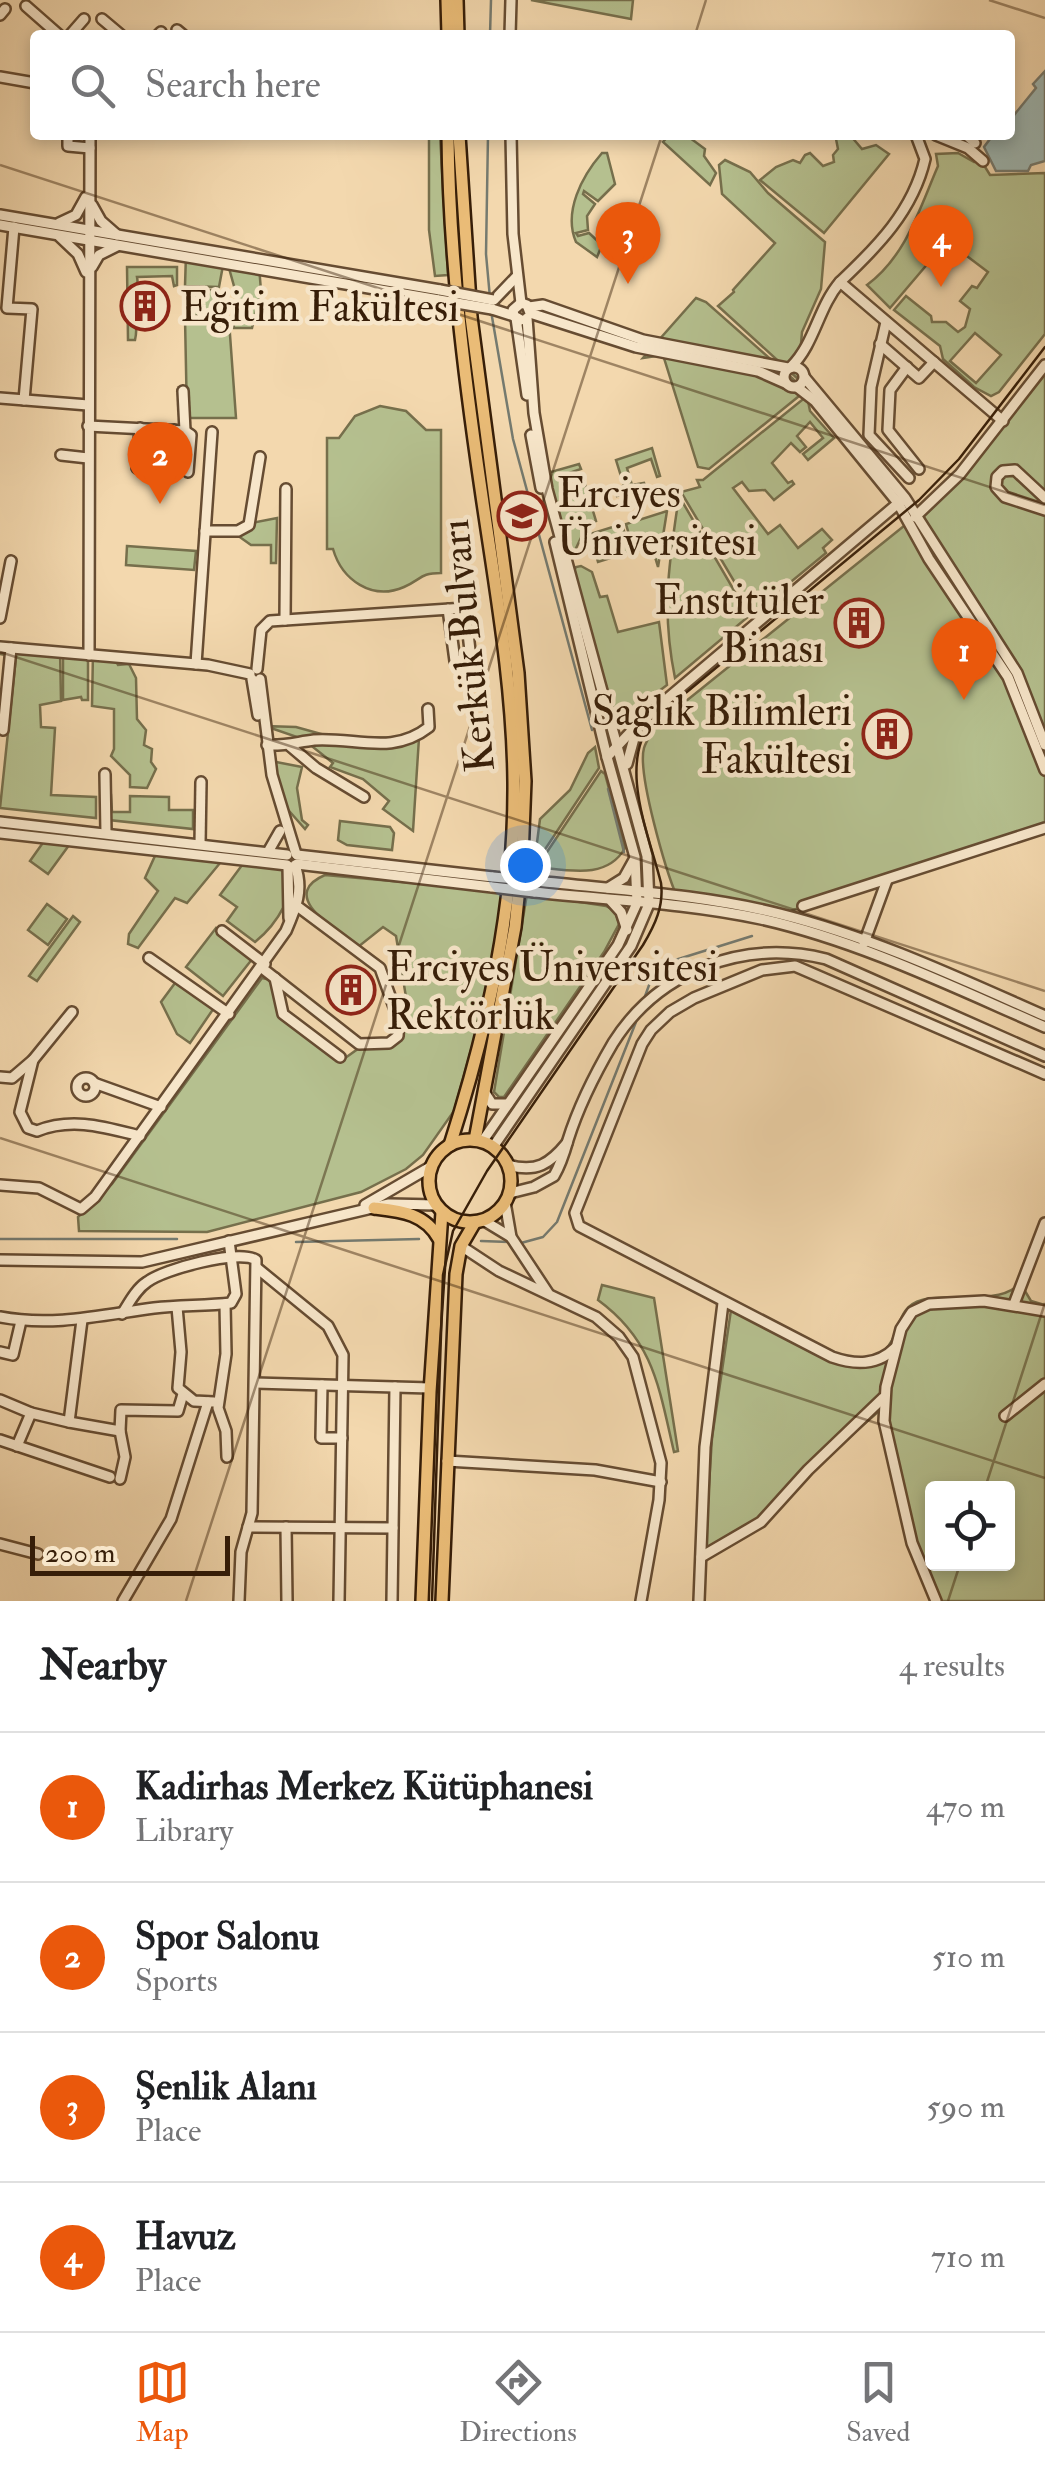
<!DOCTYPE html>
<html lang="en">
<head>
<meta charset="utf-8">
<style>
  :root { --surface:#fff; --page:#f6f6f6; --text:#202124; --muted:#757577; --line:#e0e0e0; --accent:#ea580c }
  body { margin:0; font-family:"IM FELL Double Pica",serif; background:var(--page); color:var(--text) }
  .controls { position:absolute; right:30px; bottom:30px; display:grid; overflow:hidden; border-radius:10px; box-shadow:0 5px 15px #0003 }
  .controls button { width:90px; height:90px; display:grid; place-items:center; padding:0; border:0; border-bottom:2px solid var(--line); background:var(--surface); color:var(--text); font:50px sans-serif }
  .scale { position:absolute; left:30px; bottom:25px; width:200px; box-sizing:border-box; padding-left:10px; border:5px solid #371e08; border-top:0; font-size:28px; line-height:35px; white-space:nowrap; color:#371e08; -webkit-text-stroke:8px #f7e6ca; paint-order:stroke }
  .you { position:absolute; left:525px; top:865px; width:35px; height:35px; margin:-25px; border:8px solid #fff; border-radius:50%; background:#1a73e8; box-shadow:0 0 0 15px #1a73e833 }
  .badge { display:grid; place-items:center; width:65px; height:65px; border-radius:50%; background:var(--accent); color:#fff; font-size:32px; font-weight:700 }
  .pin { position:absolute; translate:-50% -82px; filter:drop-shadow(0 2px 5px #0008) }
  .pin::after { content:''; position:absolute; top:52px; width:35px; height:30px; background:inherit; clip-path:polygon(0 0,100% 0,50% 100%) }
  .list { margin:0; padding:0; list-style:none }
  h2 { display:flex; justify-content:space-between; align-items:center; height:130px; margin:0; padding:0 40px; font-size:42px }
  h2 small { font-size:32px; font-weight:400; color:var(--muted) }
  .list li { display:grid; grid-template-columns:65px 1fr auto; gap:30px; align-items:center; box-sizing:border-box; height:150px; padding:0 40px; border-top:2px solid var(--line) }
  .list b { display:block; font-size:38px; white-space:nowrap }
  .list p { margin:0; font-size:32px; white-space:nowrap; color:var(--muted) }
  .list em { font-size:32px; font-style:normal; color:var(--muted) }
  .icon { flex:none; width:55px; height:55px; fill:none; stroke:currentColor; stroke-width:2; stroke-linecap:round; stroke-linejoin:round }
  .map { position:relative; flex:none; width:1045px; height:1601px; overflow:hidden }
  .search { position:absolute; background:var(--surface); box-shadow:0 5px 15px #0003; left:30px; right:30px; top:30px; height:110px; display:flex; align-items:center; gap:25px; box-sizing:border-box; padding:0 35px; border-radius:10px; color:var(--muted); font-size:38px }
  .sheet { height:730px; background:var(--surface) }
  nav { display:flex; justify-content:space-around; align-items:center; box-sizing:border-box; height:140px; border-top:2px solid var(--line); background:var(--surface); font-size:28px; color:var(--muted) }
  nav a { display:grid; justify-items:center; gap:5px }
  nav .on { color:var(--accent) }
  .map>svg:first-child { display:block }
  .green { fill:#b5c08f; stroke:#766f4c; stroke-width:2.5; fill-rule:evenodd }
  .water { fill:#9eb8b4; stroke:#757a6f; stroke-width:2.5 }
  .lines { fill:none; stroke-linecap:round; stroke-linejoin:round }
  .stream { stroke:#757a6f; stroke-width:2.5 }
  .minor-casing { stroke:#664c32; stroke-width:14 }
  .major-casing { stroke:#371e08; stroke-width:16 }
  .minor { stroke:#f7e6ca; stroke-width:9 }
  .major { stroke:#eabc77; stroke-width:11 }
  .tram { stroke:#371e08; stroke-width:2.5 }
  .minor-bridge-casing { stroke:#664c32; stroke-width:14; stroke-linecap:butt }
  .minor-bridge { stroke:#f7e6ca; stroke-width:9 }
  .ticks { fill:none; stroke:#371e08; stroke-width:2.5; stroke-opacity:0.45 }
  .labels { text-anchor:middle; stroke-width:9; stroke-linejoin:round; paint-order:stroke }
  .poi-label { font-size:42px; fill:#371e08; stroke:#f7e6ca; text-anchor:start }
  .street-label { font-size:42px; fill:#371e08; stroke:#f7e6ca }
</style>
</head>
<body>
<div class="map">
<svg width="1045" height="1601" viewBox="0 0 1045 1601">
  <rect width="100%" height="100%" fill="#f3d8ae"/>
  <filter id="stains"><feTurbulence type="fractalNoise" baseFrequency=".002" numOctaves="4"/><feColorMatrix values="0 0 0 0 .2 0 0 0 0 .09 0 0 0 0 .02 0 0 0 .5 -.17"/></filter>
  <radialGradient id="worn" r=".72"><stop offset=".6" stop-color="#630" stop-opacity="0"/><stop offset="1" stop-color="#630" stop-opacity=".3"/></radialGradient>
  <g class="green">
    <path d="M531 0H633L631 19Z"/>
    <path d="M429 135H440L448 275 435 276 429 230Z"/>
    <path d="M669 135H686L705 149 704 156 716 173 710 185 663 142Z"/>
    <path d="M850 135 862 149 876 145 889 154 824 233 760 180 776 167 793 160 800 163 805 155 810 153 823 166 834 162 833 155 838 149 836 139Z"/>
    <path d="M602 153H607L615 184 598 201 584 191 583 194 595 204 587 216 588 230 576 233 578 236 589 233 602 245 597 257 576 242C563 212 582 176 602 153Z"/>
    <path d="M958 153 974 162 979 157 990 175 1045 173V334L999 392 991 396 974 387 943 359 940 346 894 310 906 296 931 316 932 322H946L958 332 965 327 970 309 960 301 972 286 977 288 988 272 947 241 890 308 867 285C906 256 919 210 938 166L936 154ZM975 333 1001 355 976 383 950 361Z"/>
    <path d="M725 160 750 172 768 193 825 242 821 289 802 332 798 379 718 306 734 292 733 290 775 243 722 194 719 165Z"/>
    <path d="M186 254 224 260 219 287 185 286Z"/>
    <path d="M227 261 259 266 261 291 252 328H234L233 318 241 311Z"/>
    <path d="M127 267H177V285L174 286 172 276 137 277C139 286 136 291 135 299 133 313 139 324 135 340H128Z"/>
    <path d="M185 289 215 290 218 295 213 316 185 315Z"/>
    <path d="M696 298 706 302 793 379 804 392 709 469 698 467 663 355 643 358Z"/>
    <path d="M185 318 229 321 236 418H187Z"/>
    <path d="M1045 365V828L781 914 677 897C666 871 637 773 644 748 646 741 652 733 655 726L940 497Z"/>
    <path d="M807 396 810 411 834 438 808 460 803 454 823 438 810 422 797 436 806 447 800 452 791 443 772 463 788 483 792 481 794 484 774 500 765 490 749 491 742 482 733 488 768 534 780 525 798 548 822 529 832 540 823 548 826 553 753 613 681 492 700 487 697 480H703Z"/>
    <path d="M380 406 406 411 426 430H441V573C420 573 422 579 404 587 372 601 342 580 333 549H327V438H339L355 416Z"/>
    <path d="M652 448 660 476 657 477 651 459 627 468 632 485 644 483 646 488 617 496 615 489 624 486 616 460Z"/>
    <path d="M579 464 581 469 560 476 563 487 584 481 596 521 587 525 570 561 547 473Z"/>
    <path d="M679 496 749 616 675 678C661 610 669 563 679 496Z"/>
    <path d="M667 511 658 567 652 547 634 552 626 524Z"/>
    <path d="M277 518 276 563H271V545H251L227 528Z"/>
    <path d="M622 524 630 552 598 562 590 534Z"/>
    <path d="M127 546 196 551 194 570 126 565Z"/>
    <path d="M581 566 592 572 600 597 607 596 618 632 659 622 667 685 625 717 614 713 573 573 576 567Z"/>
    <path d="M0 644 60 649 61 701 40 705 41 727 55 728 51 795 96 797V818L0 808 16 657 0 654Z"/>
    <path d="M63 650H88V700H82L81 697 63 700Z"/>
    <path d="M93 652 112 653 118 665 129 664 136 678 137 719 146 730 144 745 152 749 151 762 156 769 147 788 130 787V775L111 756 114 749V709L92 706Z"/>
    <path d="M265 726 296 727 332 737 419 738 413 831 383 809 389 801 363 779 330 767 333 763 303 739Z"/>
    <path d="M595 747 599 768 534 866 540 819 570 790 588 753Z"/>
    <path d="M271 761 302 767 297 788 302 820 308 825 305 829 283 804Z"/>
    <path d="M601 771 605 774 625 848C607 880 568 870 537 867Z"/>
    <path d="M107 795H111L112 812H130V796L169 797V810H193V829L109 820Z"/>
    <path d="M340 821 390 827 394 833 392 850 347 845 338 840Z"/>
    <path d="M47 837H75L48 874 30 861Z"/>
    <path d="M159 847 225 857 187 903 175 898 138 948 128 944 129 934 158 891 145 878Z"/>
    <path d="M248 857 296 862C295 892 279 923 255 942L227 921 237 907 220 895Z"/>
    <path d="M325 875 503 891 485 1000 454 1111 423 1155 406 1169 361 1192 207 1232 79 1231 78 1217 112 1184 262 978 271 980 283 1020 341 1061 362 1046 401 1037 406 1024 399 999 406 997 396 936 383 927 358 947C338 931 276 896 325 875Z"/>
    <path d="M527 894 606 906 615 911 619 924 604 952 504 1097H499L494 1092Z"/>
    <path d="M47 904 67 919 48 945 28 930Z"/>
    <path d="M73 916 80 922 37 981 29 976Z"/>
    <path d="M216 928 253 958 223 996 186 967Z"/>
    <path d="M178 979 216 1005 190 1043 177 1034 161 1002Z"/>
    <path d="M602 1285 654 1298 678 1451 674 1452C659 1388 654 1341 598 1300Z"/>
    <path d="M1016 1287 1025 1291 1031 1301 1045 1305V1601H935L928 1589 879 1411 742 1532 705 1548 712 1438 731 1310 849 1365C861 1361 876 1358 885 1350 902 1334 895 1307 922 1300 949 1293 995 1304 1016 1287ZM932 1488H1008V1564H932Z"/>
  </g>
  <path class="water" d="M1045 71V161L1031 165 1028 171H996L984 147 993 135H1010V120L1036 88 1033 84Z"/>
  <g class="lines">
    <g class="stream">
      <path d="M490 35 491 0"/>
      <path d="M488 135 486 254 490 298"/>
      <path d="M491 311 513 439 592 730"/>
      <path d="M608 789 624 852"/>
      <path d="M644 999 656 966 752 936"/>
      <path d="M0 1239H177"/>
      <path d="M481 1241 509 1242"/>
      <path d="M296 1242 419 1239"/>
      <path d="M521 1243 543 1237 557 1222 636 1022"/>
    </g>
    <g class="minor-casing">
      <g id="minor">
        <path d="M26 6 59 35"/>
        <path d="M0 15 5 9"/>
        <path d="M102 19 121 35"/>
        <path d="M177 30 183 35"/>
        <path d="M70 35 84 19"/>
        <path d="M158 35 161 32"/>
        <path d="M510 35 511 0"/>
        <path d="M0 77 35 83"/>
        <path d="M68 135V146L90 148"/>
        <path d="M511 135 513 234 521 303"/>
        <path d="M936 135 968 148 983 161"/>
        <path d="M966 135 975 143"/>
        <path d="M92 205 101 221 117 235"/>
        <path d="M0 215 440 290"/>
        <path d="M59 223 76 215 86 197"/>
        <path d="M0 225 439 300"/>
        <path d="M14 227 7 308 32 309 24 400"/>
        <path d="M60 237 78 254 86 272"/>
        <path d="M92 267 99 255 117 246"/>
        <path d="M840 282C877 247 913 211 925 159L916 135"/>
        <path d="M494 300 517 276"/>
        <path d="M529 307 543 305 643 340 788 368"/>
        <path d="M492 309 514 316"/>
        <path d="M516 318 527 395"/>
        <path d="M521 320 514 316 513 310 521 303 527 305 530 313 636 347 758 371 785 383"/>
        <path d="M886 322 871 387 869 435 909 478"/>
        <path d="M880 344 919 378 934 362"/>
        <circle cx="794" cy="377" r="10"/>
        <path d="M791 367C815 343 818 308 840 282L1003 421"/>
        <path d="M907 367 890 390 888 430 919 469"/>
        <path d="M805 378 905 498 1017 673 1045 745"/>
        <path d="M797 387 815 401 898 503 929 559 1008 677 1045 770"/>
        <path d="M183 391 185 431"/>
        <path d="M0 398 88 405"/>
        <path d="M88 426 185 431 191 435 188 472"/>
        <path d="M531 435 541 488"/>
        <path d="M61 455 88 458"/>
        <path d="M137 468 140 428"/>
        <path d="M154 469 157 429"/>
        <path d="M171 470 174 430"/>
        <path d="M1045 498 1015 470 1003 471 997 477 996 487 1005 497 1045 510"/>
        <path d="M915 517 960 474 1045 365"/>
        <path d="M205 531H238L249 525 260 457"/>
        <path d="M0 618 11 561"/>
        <path d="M285 620 286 489"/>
        <path d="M0 647 208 665 250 674"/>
        <path d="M89 655 90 135"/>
        <path d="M196 664 212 432"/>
        <path d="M257 669 261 630 270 621 465 608 471 659 455 661 448 609"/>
        <path d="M252 679 258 715"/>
        <path d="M260 679 272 775 296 854"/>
        <path d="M3 730 11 648"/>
        <path d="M267 745C286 746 297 742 314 740 356 737 392 756 429 727L428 709"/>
        <path d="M290 746 316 768 364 797"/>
        <path d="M607 757 641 721 902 500"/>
        <path d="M627 764 636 731"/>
        <path d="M105 774 106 833"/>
        <path d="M0 822 287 855"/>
        <path d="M0 833 287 865"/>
        <path d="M200 844 201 782"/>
        <path d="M268 852 280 831"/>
        <path d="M297 855 493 877"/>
        <path d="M297 864 492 887"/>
        <path d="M288 866 289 918"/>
        <path d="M536 881C617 890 701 894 780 914 872 937 959 978 1045 1016"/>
        <path d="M608 888 624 878 634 860"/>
        <path d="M534 892C609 900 687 903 761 919 859 941 953 987 1045 1027"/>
        <path d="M611 901 621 912 627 930"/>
        <path d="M803 906 1045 828"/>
        <path d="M222 931 265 964"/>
        <path d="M864 943 887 880"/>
        <path d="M149 958 229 1014"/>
        <path d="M262 968 359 1044 389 1043 398 1036 399 1021 380 968 297 906"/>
        <path d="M275 978 283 1014 340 1057"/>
        <path d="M33 1060 20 1112 28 1128 37 1131C72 1117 104 1127 140 1136"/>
        <path d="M0 1077 12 1078 33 1060 72 1012"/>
        <circle cx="86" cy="1087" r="9"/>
        <path d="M94 1083 161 1107"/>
        <path d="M485 1093 492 1104H508"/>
        <path d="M482 1142 618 945 637 903 635 857 607 757 555 542"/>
        <path d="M493 1147 631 946 649 904 647 856 547 489 534 413 527 318"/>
        <path d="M508 1165C536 1173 550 1164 567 1143"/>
        <path d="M0 1185 39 1188 81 1209 95 1197 286 931C296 908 304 890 295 865"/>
        <path d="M510 1193 534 1187 554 1176C561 1164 564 1154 568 1140 578 1108 596 1072 613 1043 659 970 744 939 826 959L1045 1056"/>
        <path d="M505 1202 511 1237 548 1293"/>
        <path d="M365 1205 432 1166"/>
        <path d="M483 1220 511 1237"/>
        <path d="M461 1246 499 1271 596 1317 619 1337 633 1357 661 1463 659 1500 641 1601"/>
        <path d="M0 1260 142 1262 389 1204 436 1205"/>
        <path d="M257 1268 328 1326 343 1355 339 1601"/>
        <path d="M225 1304 226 1354 218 1408 226 1431 227 1457"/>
        <path d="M1014 1304 1045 1223"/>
        <path d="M177 1307 181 1352 178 1388 194 1401 214 1402"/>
        <path d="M122 1314C129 1303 136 1289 147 1282 164 1269 239 1249 256 1260L252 1513 241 1552 239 1601"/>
        <path d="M0 1317C53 1327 102 1315 154 1308 180 1305 206 1306 231 1303L236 1294 229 1241"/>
        <path d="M895 1348C877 1366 855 1365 832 1357L579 1226 575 1213 642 1044 651 1030 670 1012 694 998 762 970 795 966 1045 1074"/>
        <path d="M0 1352 13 1355 21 1321"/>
        <path d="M255 1383 430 1388"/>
        <path d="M322 1385 321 1438H342"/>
        <path d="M0 1400 31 1413 69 1422 82 1320"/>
        <path d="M1005 1416 1045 1384"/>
        <path d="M69 1422 120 1431 121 1410 178 1411 183 1394"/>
        <path d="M0 1440 110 1477"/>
        <path d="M17 1446 31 1413"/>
        <path d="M447 1461 595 1470 661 1482"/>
        <path d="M120 1479 125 1457 120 1431"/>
        <path d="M248 1527 393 1528"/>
        <path d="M286 1527 287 1601"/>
        <path d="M0 1544 38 1554"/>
        <path d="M701 1557 761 1522 808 1470 883 1398"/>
        <path d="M123 1601 171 1519 208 1402"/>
        <path d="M392 1601 395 1387"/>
        <path d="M699 1601 705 1447 723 1303"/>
        <path d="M936 1601 912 1543 884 1421 886 1387 901 1329 912 1312 929 1304 984 1301 1045 1311"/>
      </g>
    </g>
    <g class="major-casing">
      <g id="major">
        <path d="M447 0 448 35"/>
        <path d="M457 0 458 35"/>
        <path d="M448 135C449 252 464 373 481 489 495 586 513 683 514 782 515 907 488 1026 450 1145"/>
        <path d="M459 135 471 317 518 673 525 781 522 858 515 927 475 1140"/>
        <circle cx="470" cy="1181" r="41"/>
        <path d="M374 1208C400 1211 425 1213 439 1239"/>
        <path d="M422 1601 430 1392 442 1212"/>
        <path d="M442 1601 456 1274 461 1246 475 1222"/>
      </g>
    </g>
    <use href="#minor" class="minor"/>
    <use href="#major" class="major"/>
    <path class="tram" d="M432 1601 443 1275 453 1231 487 1171 643 945C655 925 664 906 661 883 649 834 617 764 653 720L919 500 959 459 1045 347"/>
    <g class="minor-bridge-casing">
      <g id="minor-bridge">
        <path d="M440 290 493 300"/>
        <path d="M439 300 492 309"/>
        <path d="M493 877 536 881"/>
        <path d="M492 887 534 892"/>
      </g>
    </g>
    <use href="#minor-bridge" class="minor-bridge"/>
  </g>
  <path class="ticks" d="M989 0 1045 18M695 35 706 0M0 165 1045 505M0 652 1045 991M0 1138 1045 1478M985 1488 1045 1303M186 1601 662 135M948 1601 960 1564"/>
  <defs>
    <g id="building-ring" transform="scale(2.5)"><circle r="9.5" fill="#f7e6ca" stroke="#8f2418" stroke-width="1.5"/><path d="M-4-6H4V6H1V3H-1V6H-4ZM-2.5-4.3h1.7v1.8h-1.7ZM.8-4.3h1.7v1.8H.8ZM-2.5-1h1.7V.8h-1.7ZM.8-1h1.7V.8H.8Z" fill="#8f2418"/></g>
    <g id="university-ring" transform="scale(2.5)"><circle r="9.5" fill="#f7e6ca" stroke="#8f2418" stroke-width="1.5"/><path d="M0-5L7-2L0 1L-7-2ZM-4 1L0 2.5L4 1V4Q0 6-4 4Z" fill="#8f2418"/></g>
  </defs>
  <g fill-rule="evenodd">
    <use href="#building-ring" x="145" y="306"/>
    <use href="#university-ring" x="522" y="516"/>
    <use href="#building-ring" x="859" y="623"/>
    <use href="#building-ring" x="887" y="734"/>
    <use href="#building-ring" x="351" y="990"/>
  </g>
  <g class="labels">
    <g class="poi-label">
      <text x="180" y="321">Eğitim Fakültesi</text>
      <text x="557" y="507">Erciyes<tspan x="557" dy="48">Üniversitesi</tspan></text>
      <text x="824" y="614" text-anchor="end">Enstitüler<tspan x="824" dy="48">Binası</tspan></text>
      <text x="852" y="725" text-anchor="end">Sağlık Bilimleri<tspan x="852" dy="48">Fakültesi</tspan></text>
      <text x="386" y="981">Erciyes Üniversitesi<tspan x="386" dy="48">Rektörlük</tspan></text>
    </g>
    <g class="street-label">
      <text transform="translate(466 646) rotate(-96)" y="15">Kerkük Bulvarı</text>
    </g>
  </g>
  <rect width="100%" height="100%" filter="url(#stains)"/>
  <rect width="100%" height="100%" fill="url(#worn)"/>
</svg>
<div class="controls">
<button><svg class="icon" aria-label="locate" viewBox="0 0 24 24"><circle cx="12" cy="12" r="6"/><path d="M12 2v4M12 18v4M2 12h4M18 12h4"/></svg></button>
</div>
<div class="scale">200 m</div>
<div class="you"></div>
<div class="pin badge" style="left:964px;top:700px">1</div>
<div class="pin badge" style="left:160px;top:504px">2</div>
<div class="pin badge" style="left:628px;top:284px">3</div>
<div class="pin badge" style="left:941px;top:287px">4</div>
<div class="search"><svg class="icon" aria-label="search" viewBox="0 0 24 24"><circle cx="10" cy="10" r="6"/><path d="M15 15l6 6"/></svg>Search here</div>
</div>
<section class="sheet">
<h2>Nearby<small>4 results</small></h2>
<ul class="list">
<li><span class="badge">1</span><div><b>Kadirhas Merkez Kütüphanesi</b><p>Library</p></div><em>470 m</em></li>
<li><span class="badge">2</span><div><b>Spor Salonu</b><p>Sports</p></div><em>510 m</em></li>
<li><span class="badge">3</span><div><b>Şenlik Alanı</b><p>Place</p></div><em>590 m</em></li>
<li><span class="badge">4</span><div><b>Havuz</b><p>Place</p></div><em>710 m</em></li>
</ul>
</section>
<nav>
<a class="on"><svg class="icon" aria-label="map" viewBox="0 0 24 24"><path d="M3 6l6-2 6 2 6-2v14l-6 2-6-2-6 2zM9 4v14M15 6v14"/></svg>Map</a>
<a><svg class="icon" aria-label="directions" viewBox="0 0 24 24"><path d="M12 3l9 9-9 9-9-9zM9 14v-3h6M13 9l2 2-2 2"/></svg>Directions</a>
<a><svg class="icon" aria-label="saved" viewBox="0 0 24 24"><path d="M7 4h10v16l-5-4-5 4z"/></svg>Saved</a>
</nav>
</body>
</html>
